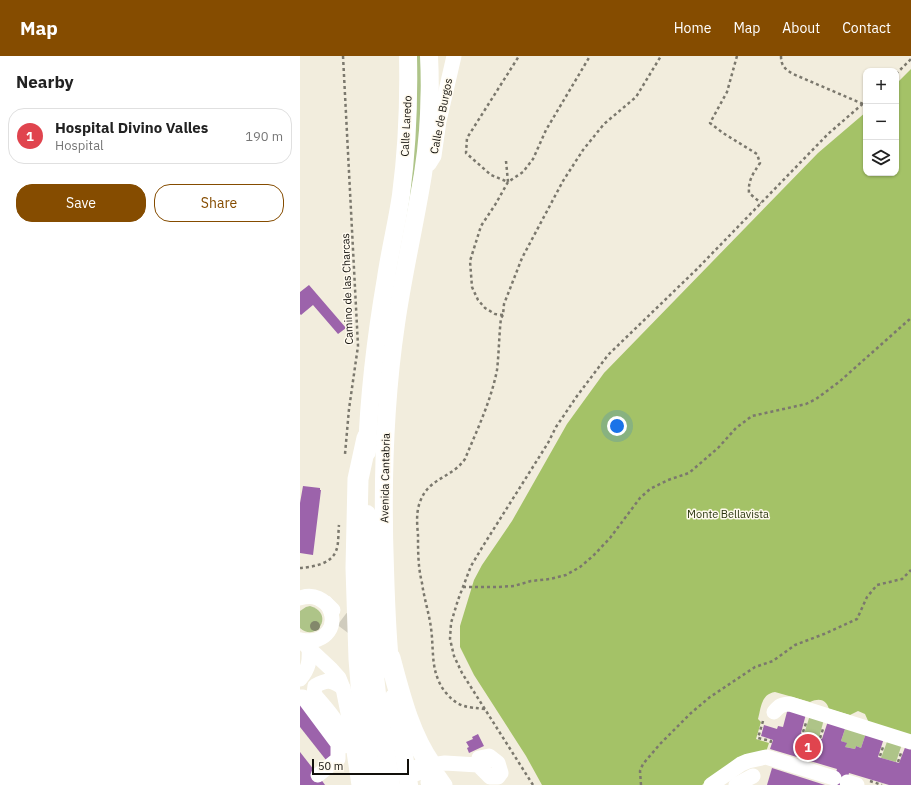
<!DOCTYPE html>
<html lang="en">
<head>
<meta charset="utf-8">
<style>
  :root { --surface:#fff; --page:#f6f6f6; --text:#222; --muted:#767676; --line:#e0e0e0; --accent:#854c00 }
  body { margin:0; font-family:"IBM Plex Sans",sans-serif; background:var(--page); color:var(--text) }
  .controls { position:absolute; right:12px; top:12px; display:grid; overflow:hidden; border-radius:8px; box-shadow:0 1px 3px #0004 }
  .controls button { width:36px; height:36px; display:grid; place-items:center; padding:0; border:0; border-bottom:1px solid var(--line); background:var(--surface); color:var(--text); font:20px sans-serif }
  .scale { position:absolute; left:12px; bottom:10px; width:97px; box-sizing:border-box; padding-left:4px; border:2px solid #12100b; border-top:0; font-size:11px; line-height:14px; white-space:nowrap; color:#12100b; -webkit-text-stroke:3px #fffaee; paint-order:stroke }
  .you { position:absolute; left:317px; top:370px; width:14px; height:14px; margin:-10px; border:3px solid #fff; border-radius:50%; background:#1a73e8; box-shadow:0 0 0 6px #1a73e833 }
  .badge { display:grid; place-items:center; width:26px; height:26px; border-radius:50%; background:var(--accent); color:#fff; font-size:13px; font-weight:700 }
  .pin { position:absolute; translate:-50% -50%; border:2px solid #fff; box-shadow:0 1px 4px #0006 }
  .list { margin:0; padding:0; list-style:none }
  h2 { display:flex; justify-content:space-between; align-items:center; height:52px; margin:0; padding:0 16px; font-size:17px }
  h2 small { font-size:13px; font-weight:400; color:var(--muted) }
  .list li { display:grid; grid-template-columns:26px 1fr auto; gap:12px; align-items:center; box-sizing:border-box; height:56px; margin:0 8px 8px; padding:0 8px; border:1px solid var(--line); border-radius:16px }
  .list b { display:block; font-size:15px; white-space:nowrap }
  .list p { margin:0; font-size:13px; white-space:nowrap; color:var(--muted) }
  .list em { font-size:13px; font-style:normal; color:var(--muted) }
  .actions { display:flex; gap:8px; padding:12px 16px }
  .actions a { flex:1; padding:9px 0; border:1px solid var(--accent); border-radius:16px; text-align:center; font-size:14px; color:var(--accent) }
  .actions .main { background:var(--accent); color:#fff }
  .icon { flex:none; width:22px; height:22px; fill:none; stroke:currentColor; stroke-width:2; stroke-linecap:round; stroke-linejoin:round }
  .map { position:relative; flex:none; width:611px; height:729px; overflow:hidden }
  header { display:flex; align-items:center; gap:24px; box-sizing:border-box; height:56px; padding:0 20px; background:var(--accent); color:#fff }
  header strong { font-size:19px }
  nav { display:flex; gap:22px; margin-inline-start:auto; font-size:14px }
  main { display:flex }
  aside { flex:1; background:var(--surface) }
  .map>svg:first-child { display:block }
  .green { fill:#aec488 }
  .forest { fill:#a4c267 }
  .building { fill:#9c63ab }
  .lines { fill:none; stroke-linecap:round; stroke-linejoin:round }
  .minor-tunnel { stroke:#d0ccbe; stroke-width:15; stroke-dasharray:15 8; stroke-linecap:butt }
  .path { stroke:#7b786d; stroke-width:2.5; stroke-dasharray:3 3; stroke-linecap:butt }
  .minor { stroke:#fff; stroke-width:15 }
  .major { stroke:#fff; stroke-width:18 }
  .highway { stroke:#fff; stroke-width:21 }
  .tree { fill:#83886b }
  .labels { text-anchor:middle; stroke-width:3; stroke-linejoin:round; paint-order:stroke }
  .street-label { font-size:11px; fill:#12100b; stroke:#fffaee }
  .park-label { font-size:11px; fill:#29350e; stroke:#fffaee }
</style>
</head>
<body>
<header>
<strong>Map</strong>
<nav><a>Home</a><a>Map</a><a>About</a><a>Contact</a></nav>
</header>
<main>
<aside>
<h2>Nearby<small></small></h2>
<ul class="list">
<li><span class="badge" style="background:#e0444e">1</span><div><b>Hospital Divino Valles</b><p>Hospital</p></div><em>190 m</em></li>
</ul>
<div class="actions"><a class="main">Save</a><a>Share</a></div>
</aside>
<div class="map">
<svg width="611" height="729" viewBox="0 0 611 729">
  <rect width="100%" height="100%" fill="#f2eddd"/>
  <g class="green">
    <path d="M116 0H122V6L119 92 106 162Z"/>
    <path d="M10 550C35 557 17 587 0 572V555L6 551Z"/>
    <path d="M510 659 524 663 519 682 504 678Z"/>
    <path d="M546 670 566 677 561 692 556 690 555 693 545 691 546 687 541 685Z"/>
    <path d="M588 683 602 688 596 706 581 702Z"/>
  </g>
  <path class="forest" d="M611 13V681L569 667 565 658 558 655 550 659 529 653C526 643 519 642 510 646L475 636C461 638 461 652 458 663L461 666 456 683 469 687 466 696 410 722 402 729H242L226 700 174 619 160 591V570L174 524 182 509 212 465 267 368 304 317 518 97 566 56V117H596V28Z"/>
  <g class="building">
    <path d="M9 229 46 272 38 278 13 249 1 259 0 258V236Z"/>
    <path d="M3 430 20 432V434H21L13 499 0 497V447Z"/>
    <path d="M0 646 38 695 26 704 0 671Z"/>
    <path d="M488 652 506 658 501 677 522 683 528 665 546 670 541 685 547 687 545 691 555 693 556 690 561 692 566 677 584 682 578 701 599 707 606 689 611 691V729H589L549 717 546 729H532L537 713 470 693 473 684 461 680 464 669 477 673 478 670 483 671Z"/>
    <path d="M178 678 184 690 169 697 167 692 169 691 166 686 173 683 172 681Z"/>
    <path d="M0 696 18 719 25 729H0Z"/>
    <path d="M472 712 525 729H467Z"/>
  </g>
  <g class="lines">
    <path class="minor-tunnel" d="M42 563 63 579"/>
    <g class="path">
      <path d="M43 0 58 290 49 353 45 398"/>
      <path d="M437 0 427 36 410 67 423 77 457 98 460 107C453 118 448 124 449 137L461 147"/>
      <path d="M481 0C481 10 485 13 493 18L563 48"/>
      <path d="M596 18 611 3"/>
      <path d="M206 105 208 126 191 119 166 97 167 82 219 0"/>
      <path d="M203 259 195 258 185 252 178 244 172 231 170 205 181 170 195 149 208 126 223 116 233 103 246 74 290 0"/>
      <path d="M0 512C13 511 31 508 36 495 39 488 38 477 39 469"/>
      <path d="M163 531H197L214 530 231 525 250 523 266 519 280 511 293 500 310 482 340 442 350 433 368 424 389 417 418 392 436 372 452 360 506 348 516 343 539 326 611 262"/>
      <path d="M185 653C168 651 159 652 147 638 141 632 137 622 135 614 132 600 133 586 131 572 129 557 124 542 122 527 118 511 118 495 118 479 117 468 116 456 120 446 128 422 152 422 165 403 177 374 191 345 197 314 199 297 199 279 201 262L203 259 204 248 222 202 263 125 283 94 304 68 336 41 361 0"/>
      <path d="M463 665 458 682 471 685 470 688"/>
      <path d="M503 676 506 667"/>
      <path d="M520 682 523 673"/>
      <path d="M580 700 583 691"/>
      <path d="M598 706 601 697"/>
      <path d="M570 725 582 729"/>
      <path d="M233 729 162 617 154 600 150 583 151 567 158 544 171 510 183 490 248 387 256 371 277 340 308 299 397 213 528 78 566 45"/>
      <path d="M341 729 340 715 343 708 360 688 391 657 410 641 455 611 473 605 495 589 524 578 557 563 567 541 577 529 602 523 611 514"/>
    </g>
    <g class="minor">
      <path d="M129 108 134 100 139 65 154 0"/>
      <path d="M0 542C15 537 23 544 33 554"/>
      <path d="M0 584 31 613 39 622 43 632 49 662 59 729"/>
      <path d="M1 584C26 589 41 568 26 547"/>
      <path d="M0 623C9 612 10 605 9 591"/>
      <path d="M43 632C32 624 27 623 15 630L14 638C27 654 43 668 44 690"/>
      <path d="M0 641H3L38 688V703L18 719"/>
      <path d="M474 656C479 650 482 648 490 648L611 686"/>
      <path d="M128 726 129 729"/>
      <path d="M547 726 557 729"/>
      <path d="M145 729 131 709 145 707 178 709 190 721H198L201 717 198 707 189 700 179 702 178 709"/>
      <path d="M411 729 441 708 448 705 466 701 534 722"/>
      <path d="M436 729 453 720"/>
    </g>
    <g class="major">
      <path d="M67 396C69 338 76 280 86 222 90 194 97 167 101 139 107 93 109 46 108 0"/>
      <path d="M67 458 70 574 78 647 91 729"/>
      <path d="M91 616C87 582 86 547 85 513 82 431 84 349 96 268 103 218 115 168 123 118 129 79 131 39 129 0"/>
      <path d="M94 641 109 729"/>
    </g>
    <g class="highway">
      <path d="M67 382 58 423 56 512 59 603 66 692 72 729"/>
      <path d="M90 602C100 639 109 677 131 709L107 718"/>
    </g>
  </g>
  <circle class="tree" cx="15" cy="570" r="5"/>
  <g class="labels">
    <g class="street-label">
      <text transform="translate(141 60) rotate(-79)" y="4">Calle de Burgos</text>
      <text transform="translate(106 70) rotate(-87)" y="4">Calle Laredo</text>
      <text transform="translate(47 233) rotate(-92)" y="4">Camino de las Charcas</text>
      <text transform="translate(85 422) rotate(-89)" y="4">Avenida Cantabria</text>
    </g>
    <g class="park-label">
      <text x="428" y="462">Monte Bellavista</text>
    </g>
  </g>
</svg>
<div class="controls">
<button>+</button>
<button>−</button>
<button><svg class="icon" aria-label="layers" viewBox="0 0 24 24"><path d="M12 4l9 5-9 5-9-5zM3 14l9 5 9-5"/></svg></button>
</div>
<div class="scale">50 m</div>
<div class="you"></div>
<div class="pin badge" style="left:508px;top:691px;background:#e0444e">1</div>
</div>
</main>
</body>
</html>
